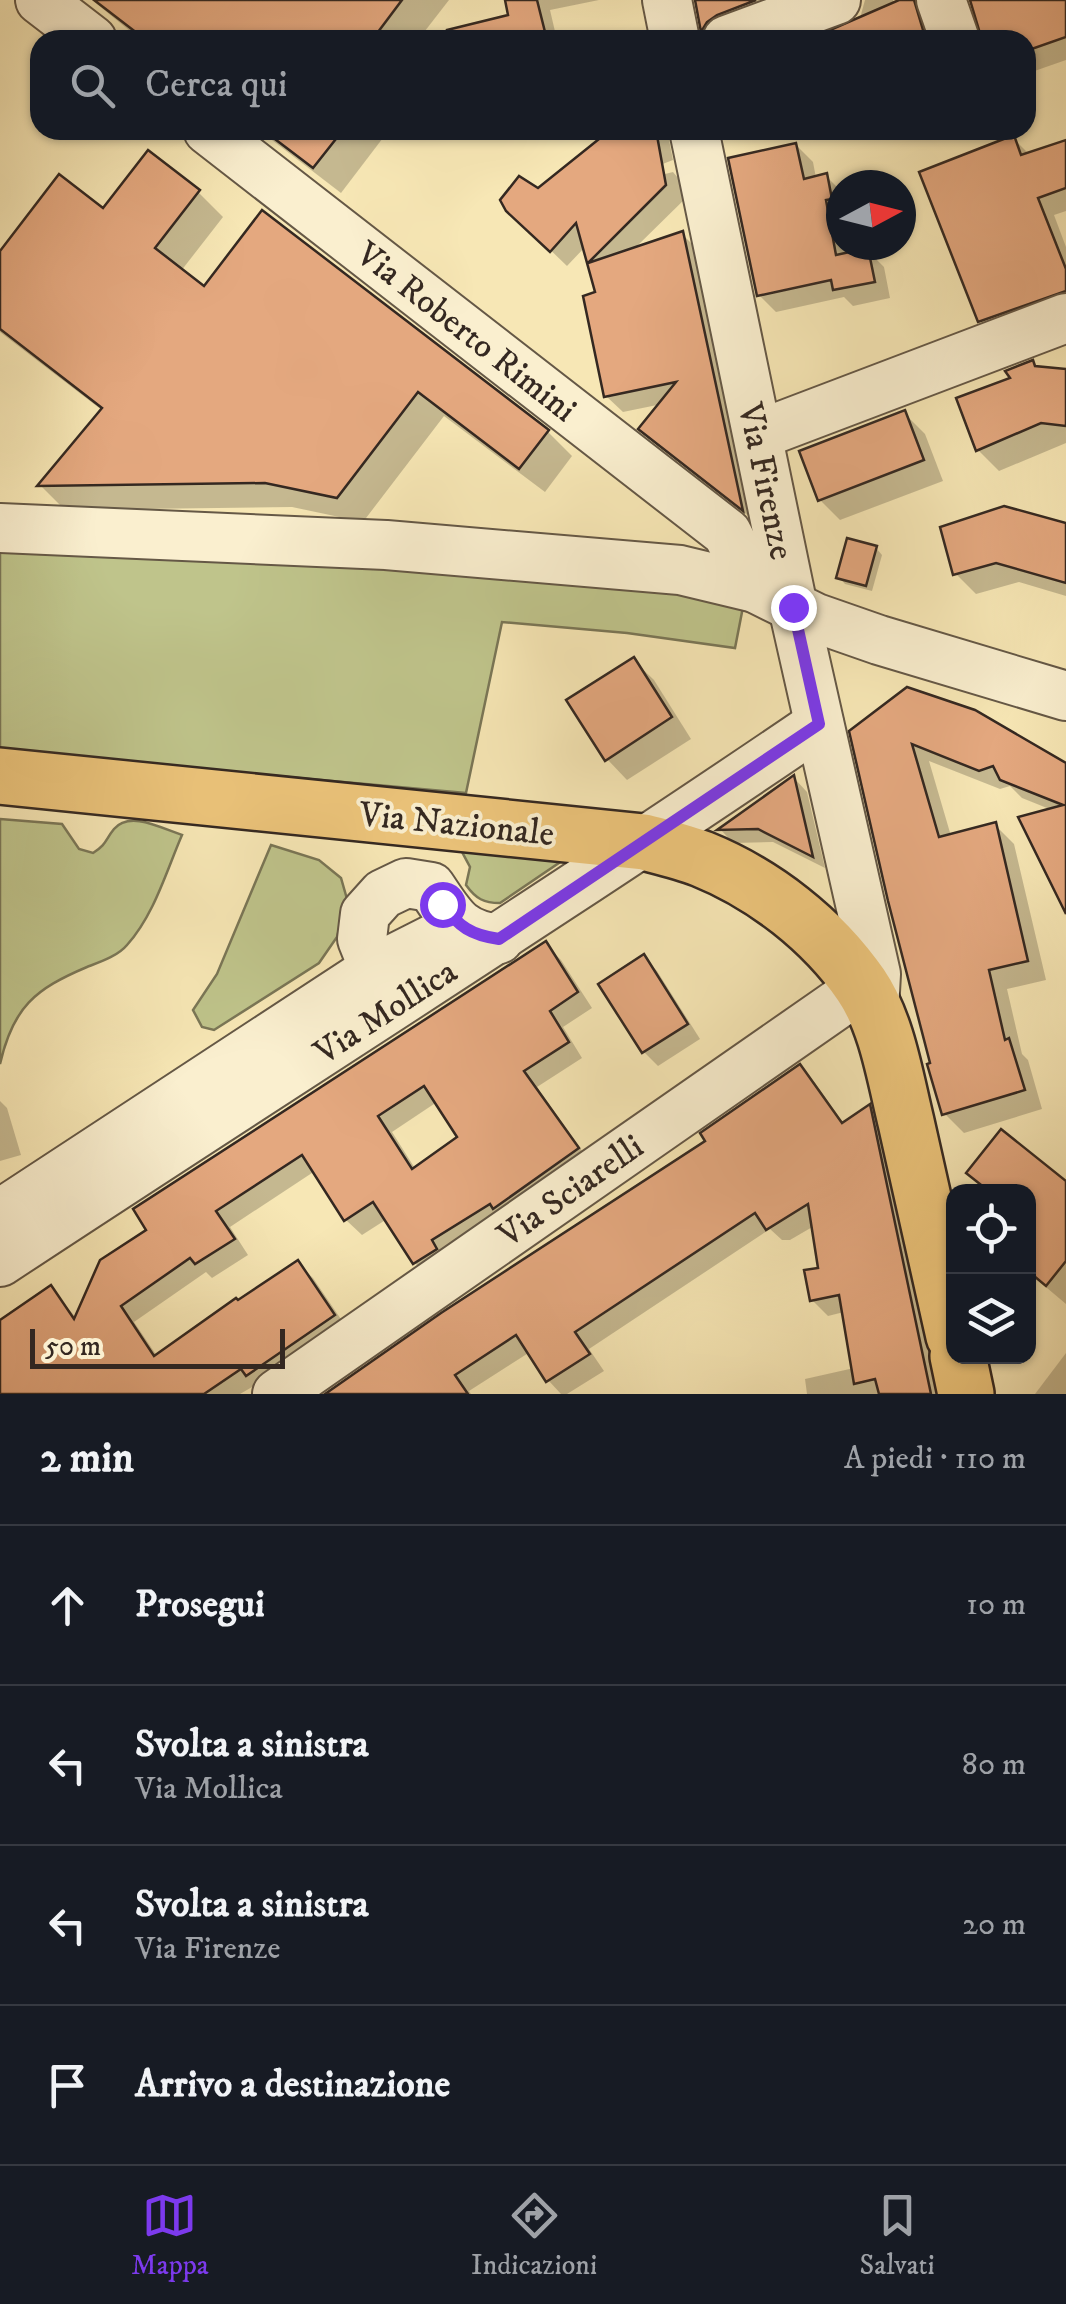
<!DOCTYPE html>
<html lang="it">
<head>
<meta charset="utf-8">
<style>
  :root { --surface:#171b24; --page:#242831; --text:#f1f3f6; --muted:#9ea1a6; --line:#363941; --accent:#7c3aed }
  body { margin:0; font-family:"IM FELL DW Pica",serif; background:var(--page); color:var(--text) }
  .controls { position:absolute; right:30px; bottom:30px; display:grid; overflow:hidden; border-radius:20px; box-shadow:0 2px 8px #0004 }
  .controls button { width:90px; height:90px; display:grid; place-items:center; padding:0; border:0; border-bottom:2px solid var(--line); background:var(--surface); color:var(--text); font:50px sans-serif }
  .compass { position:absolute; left:826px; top:170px; width:90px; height:90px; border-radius:50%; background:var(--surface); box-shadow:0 2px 8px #0004; rotate:83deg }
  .scale { position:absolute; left:30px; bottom:25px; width:255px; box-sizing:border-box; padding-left:10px; border:5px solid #342821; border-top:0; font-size:28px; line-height:35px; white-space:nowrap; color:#342821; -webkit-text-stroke:8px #faefcf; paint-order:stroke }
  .stop { position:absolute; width:30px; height:30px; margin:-22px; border:8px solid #7c3aed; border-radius:50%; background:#fff }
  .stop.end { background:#7c3aed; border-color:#fff; box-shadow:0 2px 10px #0008 }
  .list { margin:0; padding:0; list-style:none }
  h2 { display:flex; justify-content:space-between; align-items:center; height:130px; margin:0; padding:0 40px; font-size:42px }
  h2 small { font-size:32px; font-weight:400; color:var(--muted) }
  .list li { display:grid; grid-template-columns:65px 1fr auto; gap:30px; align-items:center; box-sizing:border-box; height:160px; padding:0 40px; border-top:2px solid var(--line) }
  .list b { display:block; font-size:38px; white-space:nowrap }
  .list p { margin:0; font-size:32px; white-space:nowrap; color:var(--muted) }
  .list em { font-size:32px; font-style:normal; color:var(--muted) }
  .icon { flex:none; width:55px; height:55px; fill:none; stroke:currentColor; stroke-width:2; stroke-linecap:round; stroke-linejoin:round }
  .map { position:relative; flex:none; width:1066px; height:1394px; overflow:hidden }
  .search { position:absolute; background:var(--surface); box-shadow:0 2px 8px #0004; left:30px; right:30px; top:30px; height:110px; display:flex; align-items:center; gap:25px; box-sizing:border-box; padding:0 35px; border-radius:30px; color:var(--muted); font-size:38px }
  .sheet { height:770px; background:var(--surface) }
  nav { display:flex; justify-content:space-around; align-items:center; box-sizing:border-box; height:140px; border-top:2px solid var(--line); background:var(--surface); font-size:28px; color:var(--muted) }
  nav a { display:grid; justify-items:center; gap:5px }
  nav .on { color:var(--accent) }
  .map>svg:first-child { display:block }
  .green { fill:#bfc48b; stroke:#7a7656; stroke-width:2.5 }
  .shadow { fill:#0003; fill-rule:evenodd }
  .building { fill:#e4a87f; stroke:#342821; stroke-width:2.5; fill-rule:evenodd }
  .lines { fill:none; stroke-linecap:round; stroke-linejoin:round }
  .minor-casing { stroke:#655846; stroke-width:52 }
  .major-casing { stroke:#342821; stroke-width:60 }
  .minor { stroke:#faefcf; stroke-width:48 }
  .major { stroke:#ecc47a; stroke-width:55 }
  .route { stroke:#7c3aed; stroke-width:12 }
  .labels { text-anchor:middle; stroke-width:8; stroke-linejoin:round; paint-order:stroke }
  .street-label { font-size:35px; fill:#342821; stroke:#faefcf }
</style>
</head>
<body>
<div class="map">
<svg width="1066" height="1394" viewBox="0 0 1066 1394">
  <rect width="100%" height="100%" fill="#f7e7b5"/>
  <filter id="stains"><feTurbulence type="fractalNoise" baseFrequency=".002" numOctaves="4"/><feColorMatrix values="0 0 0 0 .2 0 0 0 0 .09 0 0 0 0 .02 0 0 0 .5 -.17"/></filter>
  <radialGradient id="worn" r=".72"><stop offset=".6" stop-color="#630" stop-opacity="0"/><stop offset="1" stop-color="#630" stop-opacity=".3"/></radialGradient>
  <g class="green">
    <path d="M0 545 580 574 743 607 735 648 627 633 502 622 466 793 0 751Z"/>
    <path d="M0 819 62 824 79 849 93 853C107 844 105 840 114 829 130 810 163 829 182 835 166 872 154 915 127 945 118 956 100 962 87 967 35 989 13 1007 0 1064Z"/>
    <path d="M454 837 575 852 500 903C484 903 476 899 466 885L470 867Z"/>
    <path d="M271 845 319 860 341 878 347 899 337 937 319 963 214 1030 202 1027 193 1010 217 974Z"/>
  </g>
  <g class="shadow">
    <path d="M92 0H449L418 40H141Z"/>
    <path d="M507 0H599L550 10 557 40H490L511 17Z"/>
    <path d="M697 0H768L713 40 704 31Z"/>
    <path d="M865 0H893L894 4 916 0 929 12 934 40H812L860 18Z"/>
    <path d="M973 0H1066V60L1026 74V40H983Z"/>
    <path d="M259 130H389L341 193Z"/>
    <path d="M600 130H667L673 160 647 170 649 178 673 172 691 193 633 250 682 234 698 250 757 523 642 429 662 404 623 412 606 396 598 294 585 247 567 266 508 209 539 192 602 140Z"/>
    <path d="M1013 138 1030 155 1066 142V211L1054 215 1066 247V312L997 338 980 321Z"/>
    <path d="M796 145 813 162 816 178 826 176 841 191V245H847L848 254 867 250 884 267 890 298 853 306 844 297 776 312 759 295Z"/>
    <path d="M198 192 223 217 181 271 204 289 547 431 572 456 545 492 444 416 363 522 292 507 65 510 41 486 103 411 0 332V255L103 211Z"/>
    <path d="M1066 372V443L999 471 978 450 960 400Z"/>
    <path d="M904 413 925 434 943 481 840 520 820 500Z"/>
    <path d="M1066 526V596L1019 582 976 594 955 573Z"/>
    <path d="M876 548 882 555 872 591 845 584 839 577Z"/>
    <path d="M633 660 654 680 691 739 627 780 607 759Z"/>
    <path d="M852 732 1066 766V908L1052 810 1022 798 1010 786 1000 789 929 761 951 836 995 825 1014 844 1046 980 1007 989 1022 1054 1028 1060 1042 1109 964 1133 944 1113Z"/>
    <path d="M794 778 807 792 825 868 773 842 733 843 721 830Z"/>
    <path d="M545 944 561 960 592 1008 563 1027 582 1058 537 1087 592 1165 430 1278 415 1263 387 1219 362 1235 346 1220 315 1171 230 1227 248 1255 212 1278 206 1272 134 1322 157 1356 297 1263 313 1278 349 1331 240 1394H0V1320L51 1288 77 1319ZM437 1102 460 1138 416 1170 392 1132Z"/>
    <path d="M643 957 657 971 700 1039 658 1066 644 1052 601 985Z"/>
    <path d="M800 1067 815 1083 844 1124 870 1107 885 1123 941 1394H807L805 1379 854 1368 844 1312 828 1316 812 1300 821 1270 814 1226 790 1240H782L770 1229 589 1349 604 1371 567 1394H561L548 1380 530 1352 469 1391 471 1394H339L709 1142Z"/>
    <path d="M0 1101 7 1108 21 1155 0 1161Z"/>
    <path d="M970 1172 1066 1183V1304L1028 1272V1192H989Z"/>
    <path d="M1066 1353V1394H1035Z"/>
  </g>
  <g class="building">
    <path d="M94 0H402L372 40H146Z"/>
    <path d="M505 0H537L547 40H448L447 30 508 15Z"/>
    <path d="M695 0H756L717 15 707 22 701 32Z"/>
    <path d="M899 0H914L926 40H807Z"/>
    <path d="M970 0H1066V37L1026 51V40H982Z"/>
    <path d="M263 130H343L313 168Z"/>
    <path d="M597 130H656L666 185 588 263 683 231 743 511 638 429 676 382 604 397 583 296 595 292 576 223 550 252 506 211 500 200 519 176 538 188 599 139Z"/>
    <path d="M1014 135 1021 155 1066 140V188L1038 198 1066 269V291L978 322 919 172Z"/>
    <path d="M796 143 804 179 827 173 832 199 826 200 836 255 868 248 875 282 833 290 831 280 757 296 728 158Z"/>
    <path d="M148 150 200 190 155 248 204 286 262 210 549 430 519 469 418 392 337 498 265 483 37 486 102 408 0 329V251L59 174 103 208Z"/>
    <path d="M1033 360 1035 366 1066 369V426L1041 423 976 451 956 398 1010 378 1005 371Z"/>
    <path d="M905 410 924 460 818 501 799 451Z"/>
    <path d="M1004 506 1066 523V583L996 563 953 575 940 527Z"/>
    <path d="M847 538 877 546 866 586 836 578Z"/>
    <path d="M634 657 672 717 605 761 566 700Z"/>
    <path d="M907 687 975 710 1066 763V914L1018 817 1063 805 1000 780 993 766 979 771 912 744 939 837 996 822 1028 961 989 970 1005 1040 1009 1038 1025 1090 942 1115 927 1064 930 1063 888 901 849 731Z"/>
    <path d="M794 775 813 857 758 829 717 830Z"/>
    <path d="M546 941 578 992 550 1011 569 1042 524 1071 579 1148 493 1209 490 1204 432 1240 437 1249 413 1264 373 1202 344 1221 302 1155 216 1211 235 1239 195 1264 190 1258 121 1306 154 1356 236 1298 238 1300 298 1260 335 1315 246 1376 241 1369 204 1394H0V1320L51 1285 74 1319 100 1260 146 1230 133 1209ZM424 1086 457 1137 412 1169 378 1116Z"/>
    <path d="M644 954 688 1024 642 1053 598 984Z"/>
    <path d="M800 1064 842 1123 870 1104 931 1394H879L875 1379 854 1384 839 1295 810 1301 804 1270 818 1268 808 1204 766 1230 755 1213 575 1332 590 1354 546 1382 516 1335 455 1375 468 1394H325L441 1313 705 1141 700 1133Z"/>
    <path d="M1001 1129 1066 1181V1261L1046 1286 1028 1271V1192H990L966 1173Z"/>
  </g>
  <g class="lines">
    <g class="minor-casing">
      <g id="minor">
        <path d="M40 0 92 40"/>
        <path d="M667 0 675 40"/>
        <path d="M941 0 955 40"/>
        <path d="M727 40 836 0"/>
        <path d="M208 130 727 533 755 588"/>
        <path d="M694 130 793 607 876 974 874 1009"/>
        <path d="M758 435 1066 318"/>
        <path d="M0 528 386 545 680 570 755 588 816 618 879 640 1066 696"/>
        <path d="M459 926 374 969 362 939 365 914 383 894 406 883 431 887C452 918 459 934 499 939"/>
        <path d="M0 1214 374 969 397 1002"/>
        <path d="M0 1262C273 1082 549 908 819 724"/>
        <path d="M277 1394 862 987"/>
      </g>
    </g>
    <g class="major-casing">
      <g id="major">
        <path d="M0 776 644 842C663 847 684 852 702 859 764 884 823 930 861 985 887 1023 895 1077 906 1122 922 1193 938 1265 954 1336"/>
        <path d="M958 1356 966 1394"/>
      </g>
    </g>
    <use href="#minor" class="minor"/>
    <use href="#major" class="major"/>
  </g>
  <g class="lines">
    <path class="route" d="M442 904C459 927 471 935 499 939L819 724 793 607"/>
  </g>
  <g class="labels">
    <g class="street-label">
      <text transform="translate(467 331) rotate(38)" y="12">Via Roberto Rimini</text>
      <text transform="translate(767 481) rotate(78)" y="12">Via Firenze</text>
      <text transform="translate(457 823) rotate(6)" y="12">Via Nazionale</text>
      <text transform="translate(385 1011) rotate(-33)" y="12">Via Mollica</text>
      <text transform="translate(570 1190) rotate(-35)" y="12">Via Sciarelli</text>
    </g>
  </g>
  <rect width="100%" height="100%" filter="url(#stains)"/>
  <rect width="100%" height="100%" fill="url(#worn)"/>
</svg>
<div class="controls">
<button><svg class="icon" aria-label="locate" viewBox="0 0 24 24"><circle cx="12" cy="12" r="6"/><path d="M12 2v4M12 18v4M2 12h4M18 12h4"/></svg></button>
<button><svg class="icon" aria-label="layers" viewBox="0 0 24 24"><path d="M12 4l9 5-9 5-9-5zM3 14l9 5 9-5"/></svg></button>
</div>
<svg class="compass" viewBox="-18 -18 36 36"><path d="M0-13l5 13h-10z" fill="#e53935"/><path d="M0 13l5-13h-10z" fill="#9ea1a6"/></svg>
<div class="scale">50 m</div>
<div class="stop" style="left:442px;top:904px"></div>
<div class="stop end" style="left:793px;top:607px"></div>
<div class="search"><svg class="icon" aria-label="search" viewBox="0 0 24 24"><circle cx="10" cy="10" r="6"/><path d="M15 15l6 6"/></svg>Cerca qui</div>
</div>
<section class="sheet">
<h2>2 min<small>A piedi · 110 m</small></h2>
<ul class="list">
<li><svg class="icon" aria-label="ahead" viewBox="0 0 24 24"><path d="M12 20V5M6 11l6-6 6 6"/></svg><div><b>Prosegui</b></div><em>10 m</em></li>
<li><svg class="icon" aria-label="left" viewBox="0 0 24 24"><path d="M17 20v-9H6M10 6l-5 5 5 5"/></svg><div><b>Svolta a sinistra</b><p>Via Mollica</p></div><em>80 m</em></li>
<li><svg class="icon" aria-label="left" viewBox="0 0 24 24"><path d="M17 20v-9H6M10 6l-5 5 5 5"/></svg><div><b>Svolta a sinistra</b><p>Via Firenze</p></div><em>20 m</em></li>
<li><svg class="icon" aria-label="arrive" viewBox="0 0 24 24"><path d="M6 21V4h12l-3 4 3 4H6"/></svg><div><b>Arrivo a destinazione</b></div></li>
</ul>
</section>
<nav>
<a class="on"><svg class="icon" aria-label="map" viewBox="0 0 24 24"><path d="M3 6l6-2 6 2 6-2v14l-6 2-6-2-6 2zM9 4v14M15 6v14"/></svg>Mappa</a>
<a><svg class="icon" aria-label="directions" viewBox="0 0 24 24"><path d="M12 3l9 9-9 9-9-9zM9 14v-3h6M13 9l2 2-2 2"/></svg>Indicazioni</a>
<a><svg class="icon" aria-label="saved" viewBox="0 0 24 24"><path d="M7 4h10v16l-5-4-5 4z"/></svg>Salvati</a>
</nav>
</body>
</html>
